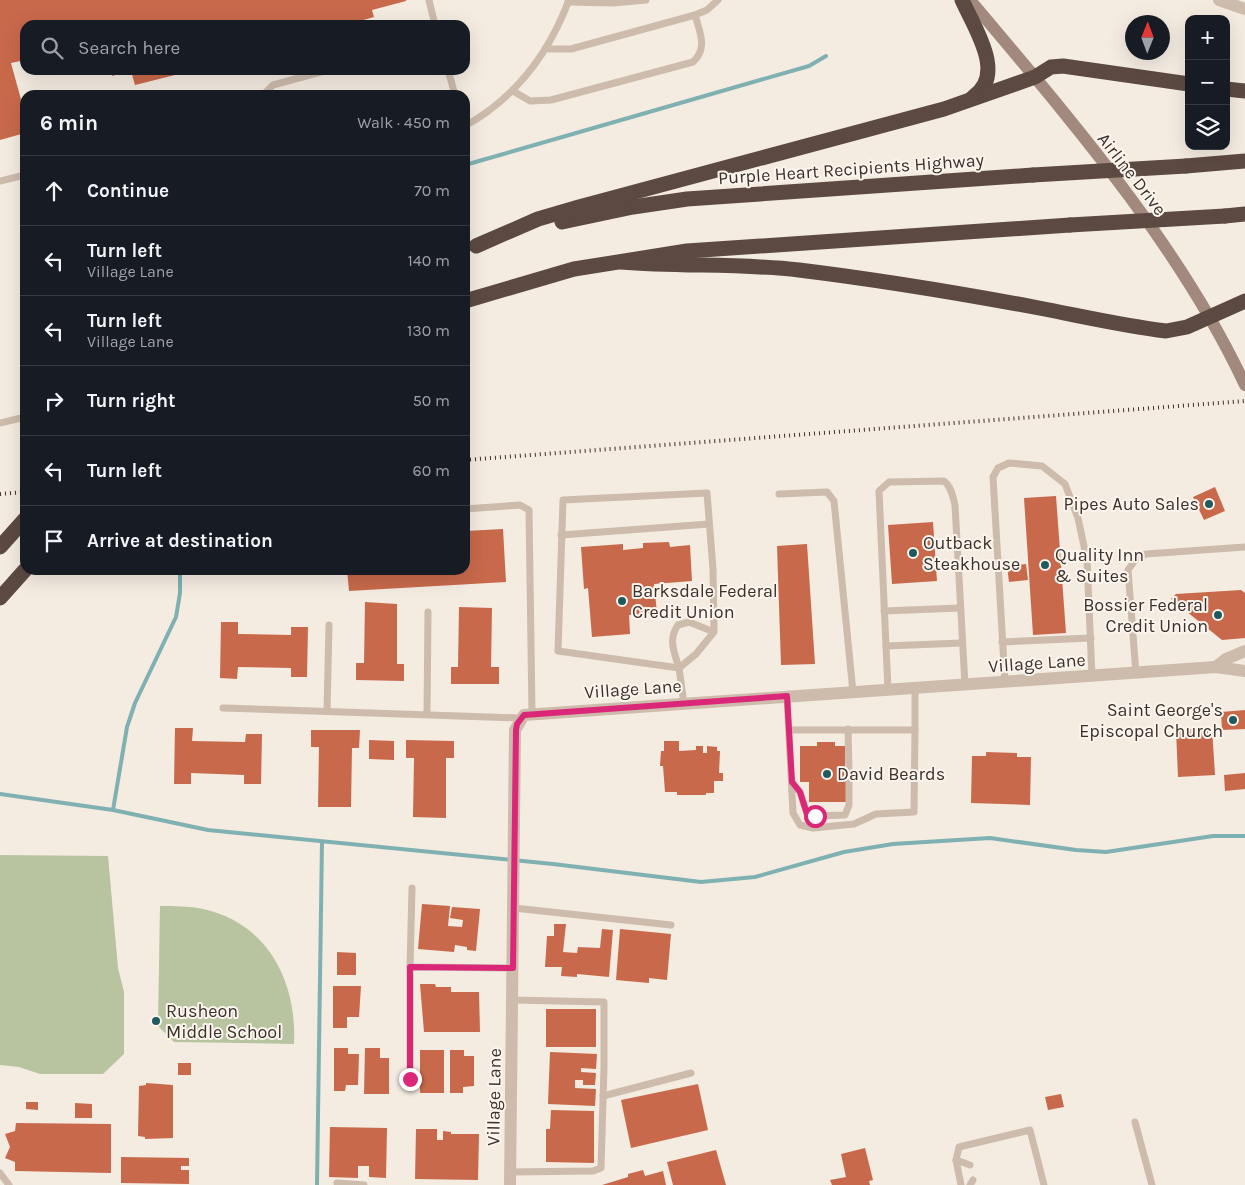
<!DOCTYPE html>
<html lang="en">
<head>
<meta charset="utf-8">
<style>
  :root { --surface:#171b24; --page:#20242c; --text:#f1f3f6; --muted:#9ea1a6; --line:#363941 }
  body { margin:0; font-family:Karla,sans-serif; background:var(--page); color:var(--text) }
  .controls { position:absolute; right:15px; top:15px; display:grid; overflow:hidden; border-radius:10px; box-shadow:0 5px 20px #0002 }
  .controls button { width:45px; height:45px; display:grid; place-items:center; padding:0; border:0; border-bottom:1px solid var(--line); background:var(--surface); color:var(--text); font:25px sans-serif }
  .compass { position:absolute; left:1125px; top:15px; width:45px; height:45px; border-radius:50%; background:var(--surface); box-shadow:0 5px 20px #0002; rotate:1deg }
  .stop { position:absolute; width:15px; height:15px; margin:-11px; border:4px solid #db2777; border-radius:50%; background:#fff }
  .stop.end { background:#db2777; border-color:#fff; box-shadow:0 1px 5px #0008 }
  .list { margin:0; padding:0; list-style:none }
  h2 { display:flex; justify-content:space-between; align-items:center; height:65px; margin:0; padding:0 20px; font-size:21px }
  h2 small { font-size:16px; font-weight:400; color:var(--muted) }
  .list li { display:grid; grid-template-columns:32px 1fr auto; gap:15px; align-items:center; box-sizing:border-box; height:70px; padding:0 20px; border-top:1px solid var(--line) }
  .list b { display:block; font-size:19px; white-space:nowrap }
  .list p { margin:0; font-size:16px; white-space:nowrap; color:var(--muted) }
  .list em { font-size:16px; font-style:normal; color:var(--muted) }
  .icon { flex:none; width:28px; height:28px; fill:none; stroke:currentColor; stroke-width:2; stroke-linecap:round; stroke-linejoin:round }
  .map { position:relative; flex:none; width:1245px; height:1185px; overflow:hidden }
  .search { position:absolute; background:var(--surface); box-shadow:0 5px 20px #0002; left:20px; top:20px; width:450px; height:55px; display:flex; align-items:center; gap:12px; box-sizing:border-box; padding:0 18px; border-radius:15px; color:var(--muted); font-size:19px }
  .panel { position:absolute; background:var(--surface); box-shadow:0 5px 20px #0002; left:20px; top:90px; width:450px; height:485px; border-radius:15px }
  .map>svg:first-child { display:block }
  .pitch { fill:#b8c4a0 }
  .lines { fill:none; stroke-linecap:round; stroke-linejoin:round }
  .stream { stroke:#7fb0b2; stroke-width:4 }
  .building { fill:#c8694b }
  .service { stroke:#cdbbac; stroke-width:7 }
  .minor { stroke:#cdbbac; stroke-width:12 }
  .tertiary { stroke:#cdbbac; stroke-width:12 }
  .secondary { stroke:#a18a7d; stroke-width:12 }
  .motorway { stroke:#5c4a42; stroke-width:15 }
  .rail { stroke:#3b302b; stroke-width:4; stroke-dasharray:1 4; stroke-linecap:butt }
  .motorway-bridge { stroke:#5c4a42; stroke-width:15 }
  .route { stroke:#db2777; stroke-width:6 }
  .poi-dot { fill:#1f5a5e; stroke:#fbf5ee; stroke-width:2 }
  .labels { text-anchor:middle; stroke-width:4; stroke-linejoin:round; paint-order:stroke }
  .street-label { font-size:18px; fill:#3b302b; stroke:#fbf5ee }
  .poi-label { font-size:18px; fill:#3b302b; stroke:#fbf5ee; text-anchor:start }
</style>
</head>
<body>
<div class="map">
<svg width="1245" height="1185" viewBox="0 0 1245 1185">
  <rect width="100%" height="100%" fill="#f4ebe1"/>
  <g class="pitch">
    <path d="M0 855 108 856 118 968 124 992V1054L103 1074H40L19 1067 0 1065Z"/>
    <path d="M160 906C174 906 189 906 203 909 268 923 297 982 294 1044L174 1042 158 1026Z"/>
  </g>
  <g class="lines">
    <g class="stream">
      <path d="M465 165 809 66 826 56"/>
      <path d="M0 794 113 810 208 830 553 864 701 882 755 877 844 852 893 844 990 838 1076 850 1106 852 1213 836H1245"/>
      <path d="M113 810 127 727 135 703 176 617 180 593V570"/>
      <path d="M317 1185 322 842"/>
    </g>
  </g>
  <g class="building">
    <path d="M0 0H406V1L372 10 374 17 346 25H25V60L11 63 25 114V133L0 140Z"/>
    <path d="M111 70H191V71L135 85 131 71 112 76Z"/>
    <path d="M1215 487 1225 511 1204 520 1193 497Z"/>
    <path d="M1056 496 1066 633 1033 635 1024 498Z"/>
    <path d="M933 522 937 581 892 584 888 525Z"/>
    <path d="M503 529 506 582 349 591 347 570H465V531Z"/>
    <path d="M669 542 670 547 690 545 692 581 654 584 657 613 629 615 630 634 592 637 588 588 584 589 581 547 623 544V550L643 548V543Z"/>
    <path d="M807 544 815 664 781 665 777 546Z"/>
    <path d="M1026 564 1028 580 1009 582 1007 566Z"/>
    <path d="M1241 590 1245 593V638L1222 640 1171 599 1176 594Z"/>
    <path d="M365 602 397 604V664H404V681L356 680V663H364Z"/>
    <path d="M459 607 492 608 491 667H499V684H451V667H458Z"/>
    <path d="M221 622H238V634L291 635V627H308L307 677H291V668L238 667 237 679 220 678Z"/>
    <path d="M1245 710V729L1222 730 1221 712Z"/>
    <path d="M175 728H193L192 741 245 742 246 734H262L261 784H244V775L191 773V784H174Z"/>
    <path d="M1212 728 1215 775 1178 777 1176 730Z"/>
    <path d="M311 730H360L359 748H352L351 807H318L319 747H311Z"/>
    <path d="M369 740 394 741V760L369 759Z"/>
    <path d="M406 740 454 741V758H446V818L413 817 414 758H406Z"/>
    <path d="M664 741H679V751L696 750V746H703V753H707V746L717 747V751H720L719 773H723V781H714V793H706V795H677V792H665L663 766H660L661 751H664Z"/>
    <path d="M817 742H835V746H845V770H853V778H846V802H809V782H800V746H817Z"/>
    <path d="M986 752 1017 753V757H1031L1030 805 971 803 972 756H986Z"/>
    <path d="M1245 773V789L1225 791 1224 775Z"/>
    <path d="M422 904 450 906 448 926 462 927 463 920 450 918 452 907 480 909 476 951 467 950V947L455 945 454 952 418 949Z"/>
    <path d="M554 924H566L563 952 577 953 578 947 600 948 602 929 613 930 609 977 577 974V977L561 976 562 967H545L547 936H554Z"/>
    <path d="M620 929 671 934 667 980 649 978V983L616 980Z"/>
    <path d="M337 952 356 953V975H337Z"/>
    <path d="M420 984H435L436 987H451V992H479L480 1032H424Z"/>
    <path d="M333 986H361L359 1017H347V1028H333Z"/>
    <rect x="546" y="1009" width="50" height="38"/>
    <path d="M334 1048H348V1054H359L358 1085H346L345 1091H334Z"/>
    <path d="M365 1048H380V1058H389V1094H364Z"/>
    <rect x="420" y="1050" width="24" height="43"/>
    <path d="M450 1050H464V1056H474V1086L463 1087V1093H450Z"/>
    <path d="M550 1052 597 1054 596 1069 581 1068V1072L596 1073 595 1085H583V1080H575V1088L596 1089 595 1106 548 1104Z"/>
    <rect x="178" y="1063" width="13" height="12"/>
    <path d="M146 1083 173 1085V1138L145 1139V1137L138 1136 139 1086 146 1085Z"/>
    <path d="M698 1084 708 1130 631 1148 621 1100Z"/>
    <path d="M1061 1094 1064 1107 1048 1110 1045 1097Z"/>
    <path d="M26 1102H38V1110L26 1109Z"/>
    <path d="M75 1103 92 1104V1118H75Z"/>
    <path d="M551 1110 594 1111V1163L546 1162V1129H550Z"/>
    <path d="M16 1123 111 1124V1173L15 1171V1162L5 1158 10 1147 5 1134 15 1131Z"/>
    <path d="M330 1127 387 1128 386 1178 369 1177V1166H358V1178L329 1177Z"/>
    <path d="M416 1129H437V1140H443V1131L451 1132V1134H479L478 1180 415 1179Z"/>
    <path d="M865 1148 873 1180 869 1181 870 1185H832L830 1180 846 1177 841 1154Z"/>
    <path d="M716 1150 726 1185H673L667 1162Z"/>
    <path d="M121 1157 189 1158V1166H181V1170H189V1184L121 1183Z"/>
    <path d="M643 1170 645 1176 663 1171 666 1185H602L628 1177V1174Z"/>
  </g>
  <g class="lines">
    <g class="service">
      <path d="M429 0 435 25"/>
      <path d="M568 2 613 3 646 0"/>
      <path d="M545 49H571L695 15 707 10 718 0"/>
      <path d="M448 70 455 95"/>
      <path d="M513 91 530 101 551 100 693 62C708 48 700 33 695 15"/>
      <path d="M263 95 273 85 328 70"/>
      <path d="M465 126C515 98 549 53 569 0"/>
      <path d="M0 181 25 175"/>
      <path d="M0 423 25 417"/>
      <path d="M779 494 827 492 834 501 853 692"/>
      <path d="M465 509 520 505 529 510 532 713"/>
      <path d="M561 535 709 524"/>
      <path d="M884 611 960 608"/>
      <path d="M1002 642 1091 638"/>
      <path d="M886 646 962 643"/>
      <path d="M1136 674 1128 570 1136 559 1146 554 1245 547"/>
      <path d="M1005 682 993 477 998 468 1009 463 1042 466 1065 484 1078 518 1087 560 1092 677"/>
      <path d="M888 690 879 491 889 482 944 481C951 486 953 497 955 505L965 685"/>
      <path d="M787 697 793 813 800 825 813 828 854 824 876 814 914 812 915 730H789"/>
      <path d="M684 704 679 668 558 651 563 500 707 493 713 569 714 632 696 654 679 668C674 652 668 639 678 625L689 622 714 632"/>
      <path d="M223 708 521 718"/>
      <path d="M327 711 329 625"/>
      <path d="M427 714 428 612"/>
      <path d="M848 729 849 770"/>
      <path d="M915 730V689"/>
      <path d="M792 782 800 792 807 814 815 816 845 815 849 805V778"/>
      <path d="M412 888 410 967 513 968"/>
      <path d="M514 908 671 925"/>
      <path d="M410 1079V967"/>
      <path d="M603 1096 691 1073"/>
      <path d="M1135 1122 1152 1185"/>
      <path d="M956 1160 970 1165"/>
      <path d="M510 1172 593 1171 601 1168 604 1067V1002L512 1000"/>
      <path d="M0 1173 9 1185"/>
      <path d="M337 1183 364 1185"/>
      <path d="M961 1185 956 1160 959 1147 1030 1130 1044 1185"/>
      <path d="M970 1185 973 1180"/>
    </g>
    <g class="minor">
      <path d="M1216 667 1226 659 1245 651"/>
      <path d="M510 1185 515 730 524 715 1216 667 1245 671"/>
    </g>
    <path class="tertiary" d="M1219 0 1245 9"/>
    <path class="secondary" d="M970 0C1070 119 1179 244 1245 385"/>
    <g class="motorway">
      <path d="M962 0C974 27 1007 75 973 97"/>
      <path d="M1226 89 1245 91"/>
      <path d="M1186 166 1245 161"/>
      <path d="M1225 216 1245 214"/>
      <path d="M562 222 633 207 687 199 1033 175"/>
      <path d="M476 246 538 219 579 207 944 109 1035 77 1051 67 1063 66 1189 84"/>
      <path d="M621 262C680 267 740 263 799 270 880 280 959 293 1039 308 1081 316 1124 326 1166 331L1187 327 1245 301"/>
      <path d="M465 301 574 269 687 251 1070 225"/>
      <path d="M0 547 25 519"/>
      <path d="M0 598 25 570"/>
    </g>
    <g class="rail">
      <path d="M465 460 1245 401"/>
      <path d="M0 494 25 492"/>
    </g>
    <g class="motorway-bridge">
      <path d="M1033 175 1186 166"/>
      <path d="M1070 225 1225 216"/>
    </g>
  </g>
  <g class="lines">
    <path class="route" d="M410 1079V967L513 968 516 730 517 724 524 715 787 696 792 782 800 792 807 814 815 816"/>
  </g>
  <g class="poi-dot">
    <circle cx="1209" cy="504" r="5"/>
    <circle cx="913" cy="553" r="5"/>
    <circle cx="1045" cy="565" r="5"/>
    <circle cx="622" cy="601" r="5"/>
    <circle cx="1218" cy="615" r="5"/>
    <circle cx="1233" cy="720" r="5"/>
    <circle cx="827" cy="774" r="5"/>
    <circle cx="156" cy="1021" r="5"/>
  </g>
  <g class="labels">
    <g class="street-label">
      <text transform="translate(851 169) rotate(-4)" y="6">Purple Heart Recipients Highway</text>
      <text transform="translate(1132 174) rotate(52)" y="6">Airline Drive</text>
      <text transform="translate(1037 663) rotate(-4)" y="6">Village Lane</text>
      <text transform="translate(633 689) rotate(-4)" y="6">Village Lane</text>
      <text transform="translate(494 1097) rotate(-89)" y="6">Village Lane</text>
    </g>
    <g class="poi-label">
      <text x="1199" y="510" text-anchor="end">Pipes Auto Sales</text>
      <text x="923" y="549">Outback<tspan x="923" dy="21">Steakhouse</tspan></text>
      <text x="1055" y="561">Quality Inn<tspan x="1055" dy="21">&amp; Suites</tspan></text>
      <text x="632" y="597">Barksdale Federal<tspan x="632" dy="21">Credit Union</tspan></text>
      <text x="1208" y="611" text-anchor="end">Bossier Federal<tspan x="1208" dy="21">Credit Union</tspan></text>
      <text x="1223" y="716" text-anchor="end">Saint George's<tspan x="1223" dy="21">Episcopal Church</tspan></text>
      <text x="837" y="780">David Beards</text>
      <text x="166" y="1017">Rusheon<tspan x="166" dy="21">Middle School</tspan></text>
    </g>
  </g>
</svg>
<div class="controls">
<button>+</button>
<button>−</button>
<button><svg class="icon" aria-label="layers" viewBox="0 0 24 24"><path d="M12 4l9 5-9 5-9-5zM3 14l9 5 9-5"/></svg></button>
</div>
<svg class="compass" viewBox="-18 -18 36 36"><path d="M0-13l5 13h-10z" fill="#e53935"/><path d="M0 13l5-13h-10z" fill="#9ea1a6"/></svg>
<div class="stop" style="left:815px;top:816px"></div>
<div class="stop end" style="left:410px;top:1079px"></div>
<div class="search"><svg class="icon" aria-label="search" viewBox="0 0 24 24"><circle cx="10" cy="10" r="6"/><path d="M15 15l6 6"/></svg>Search here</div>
<section class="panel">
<h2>6 min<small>Walk · 450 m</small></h2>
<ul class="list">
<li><svg class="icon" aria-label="ahead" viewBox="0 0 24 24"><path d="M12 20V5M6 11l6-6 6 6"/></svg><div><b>Continue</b></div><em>70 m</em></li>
<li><svg class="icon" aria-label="left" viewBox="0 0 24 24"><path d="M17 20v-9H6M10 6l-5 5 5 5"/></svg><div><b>Turn left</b><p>Village Lane</p></div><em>140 m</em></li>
<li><svg class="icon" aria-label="left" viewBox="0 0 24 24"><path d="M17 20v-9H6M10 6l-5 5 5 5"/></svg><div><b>Turn left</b><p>Village Lane</p></div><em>130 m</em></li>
<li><svg class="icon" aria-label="right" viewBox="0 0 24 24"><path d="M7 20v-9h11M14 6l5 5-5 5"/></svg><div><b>Turn right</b></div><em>50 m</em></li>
<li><svg class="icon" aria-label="left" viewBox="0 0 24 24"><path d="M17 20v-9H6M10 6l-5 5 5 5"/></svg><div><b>Turn left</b></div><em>60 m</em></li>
<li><svg class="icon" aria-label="arrive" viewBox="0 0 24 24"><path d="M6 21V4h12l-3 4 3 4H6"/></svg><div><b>Arrive at destination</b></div></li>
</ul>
</section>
</div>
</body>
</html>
